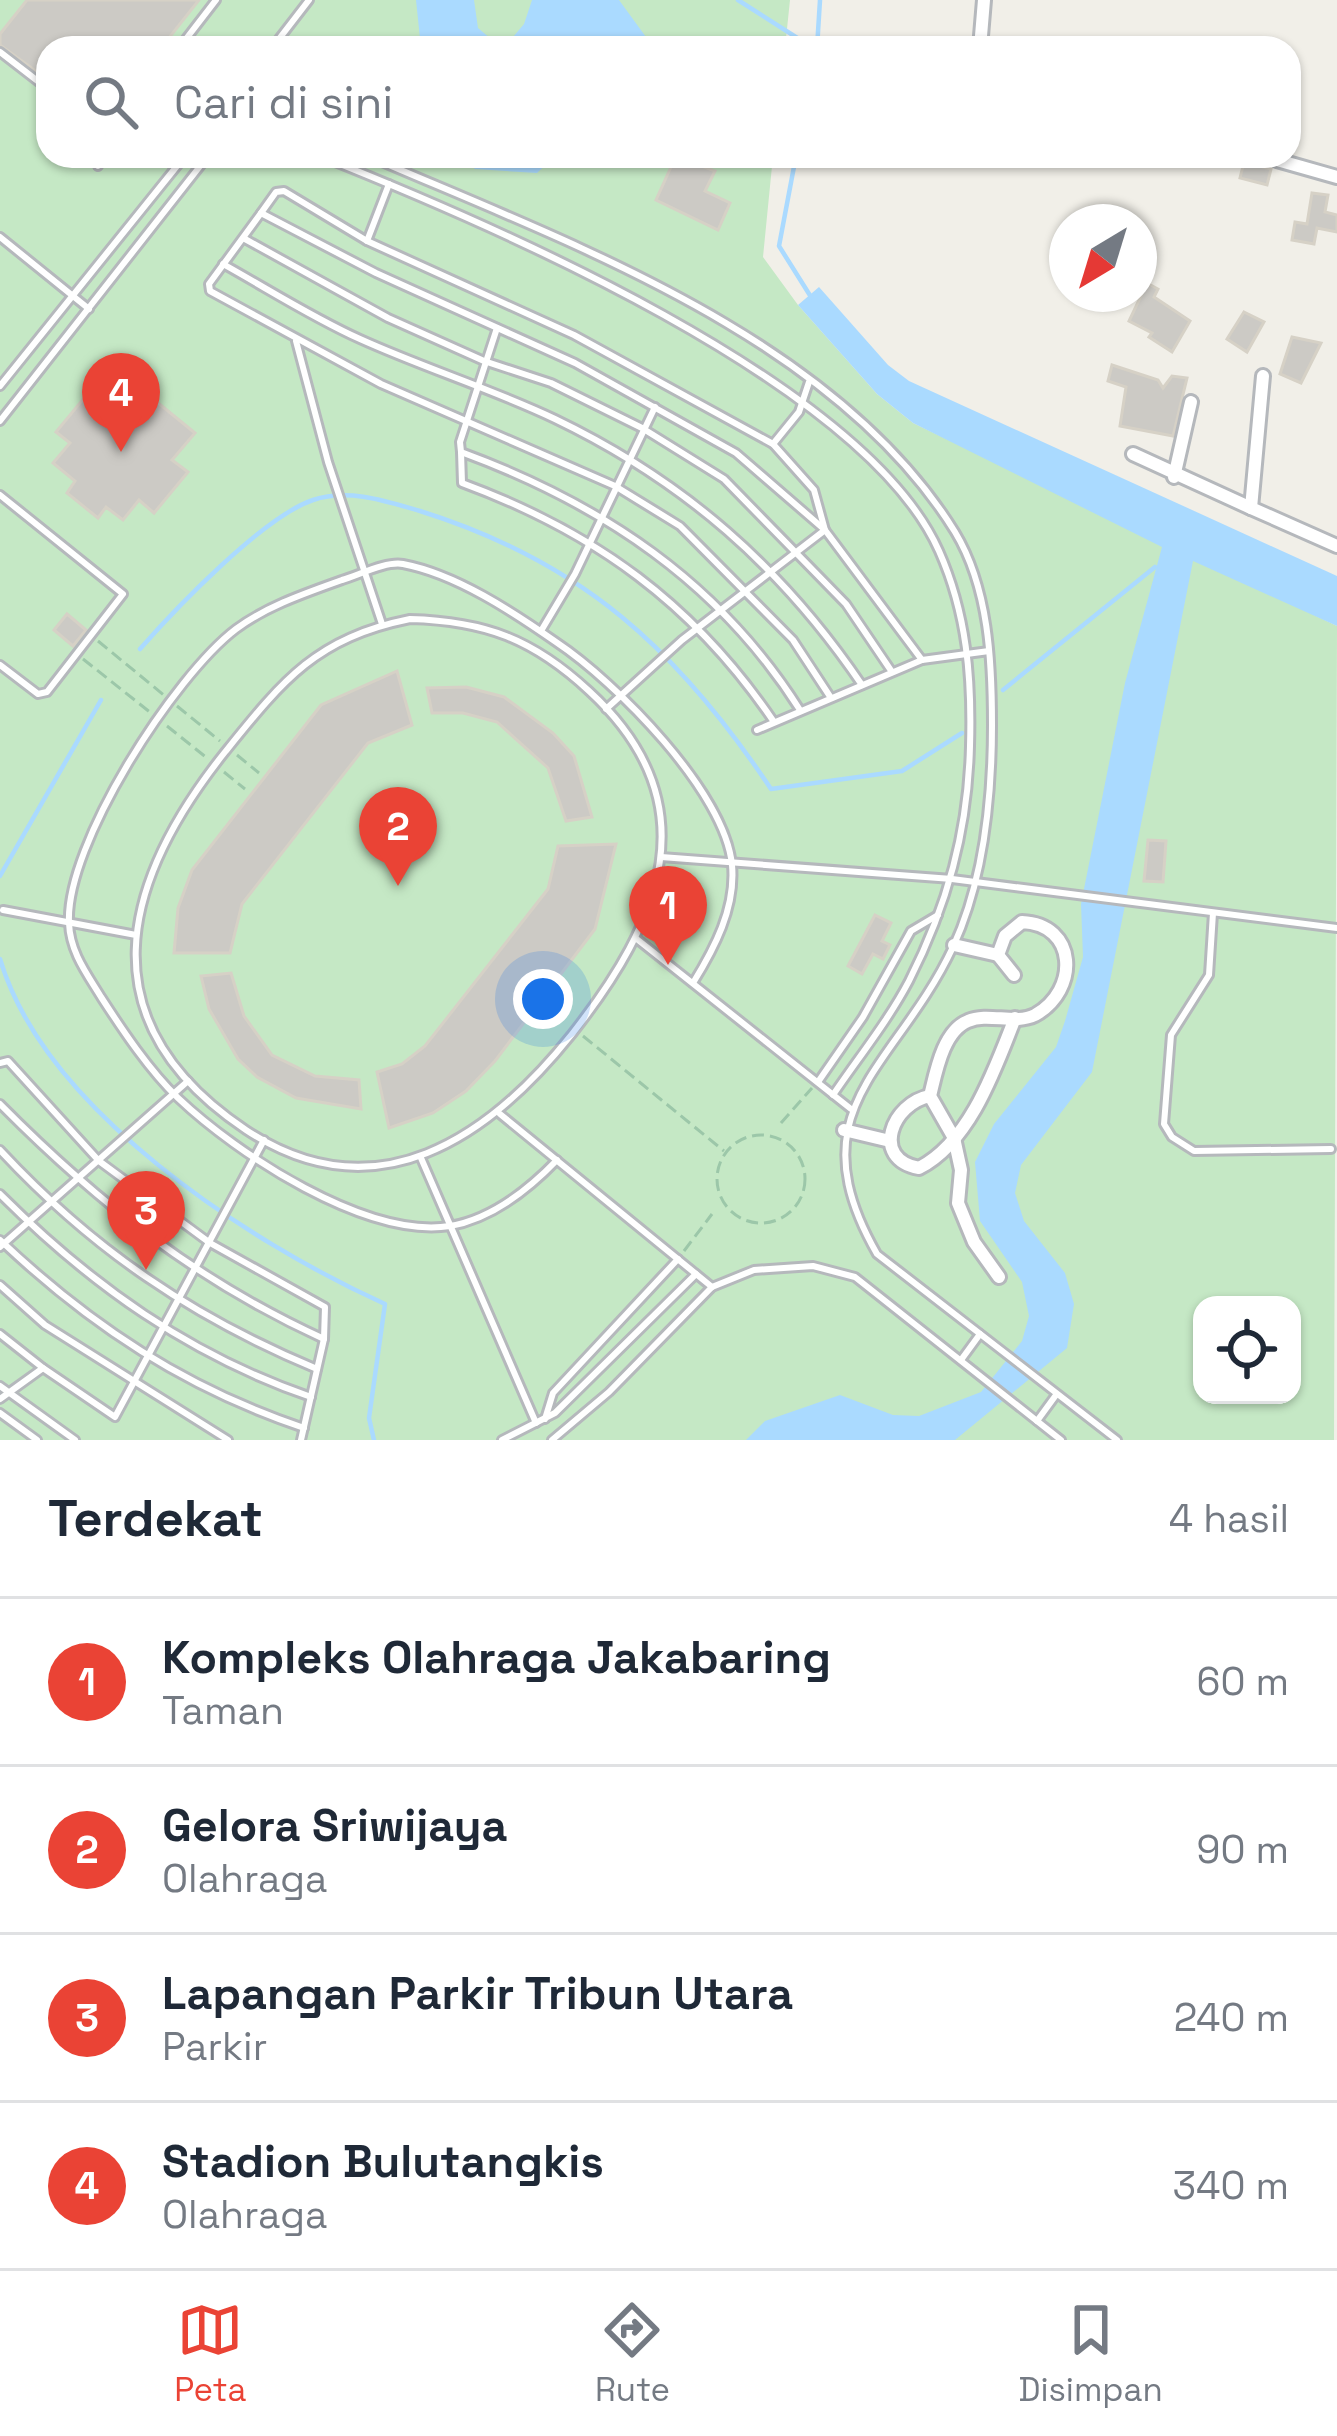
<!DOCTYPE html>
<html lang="id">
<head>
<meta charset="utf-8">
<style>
  :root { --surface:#fff; --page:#f2f2f3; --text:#1f2937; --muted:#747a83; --line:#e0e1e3; --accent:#ea4335 }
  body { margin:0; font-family:"Space Grotesk",sans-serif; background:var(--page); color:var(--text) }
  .controls { position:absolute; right:36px; bottom:36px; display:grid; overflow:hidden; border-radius:24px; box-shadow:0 3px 9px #0004 }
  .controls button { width:108px; height:108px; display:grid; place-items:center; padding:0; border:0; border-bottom:3px solid var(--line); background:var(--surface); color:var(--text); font:60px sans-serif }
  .compass { position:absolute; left:1049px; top:204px; width:108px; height:108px; border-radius:50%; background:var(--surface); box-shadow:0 3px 9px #0004; rotate:218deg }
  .you { position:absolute; left:543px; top:999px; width:42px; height:42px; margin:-30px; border:9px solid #fff; border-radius:50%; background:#1a73e8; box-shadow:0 0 0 18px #1a73e833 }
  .badge { display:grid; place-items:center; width:78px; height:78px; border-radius:50%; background:var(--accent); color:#fff; font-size:39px; font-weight:700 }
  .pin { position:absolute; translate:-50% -99px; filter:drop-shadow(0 3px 6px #0008) }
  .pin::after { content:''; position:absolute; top:63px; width:42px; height:36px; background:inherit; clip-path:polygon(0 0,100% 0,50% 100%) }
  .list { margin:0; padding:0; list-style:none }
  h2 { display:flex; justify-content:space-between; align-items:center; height:156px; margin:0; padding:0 48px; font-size:51px }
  h2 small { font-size:39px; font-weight:400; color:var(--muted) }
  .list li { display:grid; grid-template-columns:78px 1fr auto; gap:36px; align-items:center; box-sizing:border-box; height:168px; padding:0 48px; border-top:3px solid var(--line) }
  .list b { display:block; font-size:45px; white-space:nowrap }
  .list p { margin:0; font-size:39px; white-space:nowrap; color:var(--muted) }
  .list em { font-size:39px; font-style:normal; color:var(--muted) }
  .icon { flex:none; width:66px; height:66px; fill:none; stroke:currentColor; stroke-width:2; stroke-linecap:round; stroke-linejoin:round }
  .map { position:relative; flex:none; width:1337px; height:1440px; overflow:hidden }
  .search { position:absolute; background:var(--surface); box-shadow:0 3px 9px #0004; left:36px; right:36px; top:36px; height:132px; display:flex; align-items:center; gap:30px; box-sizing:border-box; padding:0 42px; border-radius:36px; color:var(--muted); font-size:45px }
  .sheet { height:828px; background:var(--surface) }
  nav { display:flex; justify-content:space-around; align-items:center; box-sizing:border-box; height:168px; border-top:3px solid var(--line); background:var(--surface); font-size:33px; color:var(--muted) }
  nav a { display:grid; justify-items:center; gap:6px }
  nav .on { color:var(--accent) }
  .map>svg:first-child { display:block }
  .green { fill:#c5e8c5; fill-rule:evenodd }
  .water { fill:#aadaff }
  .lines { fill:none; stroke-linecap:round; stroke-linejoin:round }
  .stream { stroke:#aadaff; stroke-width:4.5 }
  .building { fill:#cccac5; stroke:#d6d1c6; stroke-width:3 }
  .lane-casing { stroke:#b5b8bc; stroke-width:12 }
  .street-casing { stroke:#b5b8bc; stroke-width:18 }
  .path { stroke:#9cc7a9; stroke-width:3; stroke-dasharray:12 6; stroke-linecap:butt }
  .lane { stroke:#fff; stroke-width:6 }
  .street { stroke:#fff; stroke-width:12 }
</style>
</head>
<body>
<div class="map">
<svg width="1337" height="1440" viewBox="0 0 1337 1440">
  <rect width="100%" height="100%" fill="#f1efe8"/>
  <path class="green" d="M0 0H790L785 48H48V156H773L763 257 798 305 877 394 913 423 1337 626 1334 1440H0ZM1202 1305H1292V1395H1202Z"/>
  <g class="water">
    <path d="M416 0H474L478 28 497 44 508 43 524 24 532 0H619L654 48H421Z"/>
    <path d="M460 156H555L537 173 475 169Z"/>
    <path d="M819 287 888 365 909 381 1337 576V626L1193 561 1092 1072 1021 1165 1015 1193 1024 1221 1065 1273 1074 1304 1067 1348 955 1440H746L765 1421 840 1395 893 1415 919 1416 981 1392 1022 1341 1029 1316 1022 1282 980 1221 975 1162 994 1124 1056 1047 1065 1021 1083 957 1081 904 1125 683 1162 547 913 423 877 394 798 305Z"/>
  </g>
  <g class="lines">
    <g class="stream">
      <path d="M738 0 813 48"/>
      <path d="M817 48 820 0"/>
      <path d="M796 156 779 246 811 297"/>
      <path d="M140 649C176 608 263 517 313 500 348 488 386 501 420 511 583 562 678 650 771 789L902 771 962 733"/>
      <path d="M1003 690 1155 567"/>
      <path d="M0 876 101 700"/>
      <path d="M0 959C45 1110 248 1242 385 1304L369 1418 374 1440"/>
    </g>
  </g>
  <g class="building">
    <path d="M27 0H199L161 48H48V80L0 45V34Z"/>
    <path d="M676 156 715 171 705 191 730 203 718 230 656 200Z"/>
    <path d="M1244 162 1271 169 1267 185 1240 178Z"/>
    <path d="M1312 193 1328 195 1325 212 1337 215V232L1317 228 1314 244 1292 240 1295 222 1307 224Z"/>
    <path d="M1147 283 1158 289 1154 297 1190 321 1172 352 1149 337 1152 333 1129 321Z"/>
    <path d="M1244 312 1264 322 1247 352 1227 339Z"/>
    <path d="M1292 337 1321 343 1301 383 1280 374Z"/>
    <path d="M1112 365 1158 380 1163 388 1172 376 1187 378 1173 436 1120 426 1126 387 1108 381Z"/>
    <path d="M125 376 195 433 172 460 188 472 154 513 139 500 123 520 106 507 98 518 67 493 75 481 53 463 70 443 56 432 89 392 103 403Z"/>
    <path d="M67 614 86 630 73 646 54 630Z"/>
    <path d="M397 671 412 725 368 743 242 904 230 953H174L178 908 192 870 321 705Z"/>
    <path d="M466 687 504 697 553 733 574 756 592 817 566 821 548 768 497 722 463 713H432L427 688Z"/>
    <path d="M1148 840 1166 841 1163 882 1144 881Z"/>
    <path d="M616 844 595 929 495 1061 466 1091 433 1113 389 1128 377 1072 402 1064 425 1046 548 889 558 846Z"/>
    <path d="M875 915 891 923 882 941 890 945 883 959 873 954 862 974 848 966Z"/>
    <path d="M231 973 244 1016 272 1055 315 1076 359 1080 361 1109 296 1098 257 1077 238 1059 209 1009 201 976Z"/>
  </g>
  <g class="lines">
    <g class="lane-casing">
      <g id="lane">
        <path d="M179 48 216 0"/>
        <path d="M272 48 309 0"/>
        <path d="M0 52 48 89"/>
        <path d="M320 156C486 222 864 382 939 551 967 614 972 678 970 746 968 831 947 906 909 981 888 1021 858 1058 833 1095"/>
        <path d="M368 156C567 242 835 337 955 532 989 588 992 662 992 725 992 799 984 880 953 947 896 1069 793 1107 877 1254L1117 1440"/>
        <path d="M98 166 100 156"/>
        <path d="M261 213 276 192 284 191 367 241 574 335 773 444 814 490 825 530 682 640 606 709"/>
        <path d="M0 237 89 309"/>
        <path d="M245 239 388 318 484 361 551 383 642 428 724 479 846 604 892 672"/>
        <path d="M367 241 389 184"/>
        <path d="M223 264C268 289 313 318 360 339 424 368 492 389 555 419 684 481 782 567 862 685"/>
        <path d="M497 328 460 442 461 452C602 504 719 582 800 710"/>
        <path d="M296 341 328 462 382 624"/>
        <path d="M0 386 185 156"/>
        <path d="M0 421 208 156"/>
        <path d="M773 444 799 412 809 382"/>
        <path d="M461 452 462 483C595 532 694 604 774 722"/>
        <path d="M0 495 123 594 47 692 38 694 0 665"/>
        <path d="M410 619C485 621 533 639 589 691 712 804 660 922 572 1034 489 1138 376 1216 246 1130 85 1022 120 884 225 752 283 680 316 638 410 619Z"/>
        <path d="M541 631 575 574 655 407"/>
        <path d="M922 660 989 651"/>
        <path d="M757 730 922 660 825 530 736 453 575 363 376 273 261 213 209 284 210 291 381 384 615 486 680 526 793 640 831 698"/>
        <path d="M661 857 952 879 1337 928"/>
        <path d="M3 910 136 935"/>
        <path d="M1213 913 1209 975 1171 1035 1164 1124 1172 1137 1194 1151 1331 1149"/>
        <path d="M638 940 851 1109"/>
        <path d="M0 1063 8 1061 99 1161 210 1243 325 1307 324 1339 301 1440"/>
        <path d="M818 1082 863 1017 911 931 938 915"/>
        <path d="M0 1104C98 1203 197 1281 324 1339"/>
        <path d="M500 1114 712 1287"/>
        <path d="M0 1150C92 1249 192 1317 317 1369"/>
        <path d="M421 1158 536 1423"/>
        <path d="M557 1160C529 1189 491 1219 450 1226 366 1239 237 1154 178 1098 149 1070 123 1031 101 997 87 974 70 952 69 923 65 845 174 676 236 629 267 606 306 593 342 580 359 575 386 561 403 564 456 574 513 612 556 642 616 682 725 792 732 865 736 908 714 949 693 983"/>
        <path d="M0 1194C91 1285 189 1355 311 1397"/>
        <path d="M0 1240C91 1326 185 1388 304 1428"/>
        <path d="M0 1247 188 1081"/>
        <path d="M0 1285 45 1325 228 1440"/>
        <path d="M0 1334 43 1368"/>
        <path d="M961 1360 980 1334"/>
        <path d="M0 1386 75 1440"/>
        <path d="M0 1399 43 1368 115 1417 264 1140"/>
        <path d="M0 1413 37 1440"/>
        <path d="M545 1419 553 1393 678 1259"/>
        <path d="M1037 1421 1056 1395"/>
        <path d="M502 1440 555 1413 696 1274"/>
        <path d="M552 1440 609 1392 712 1287 754 1270 813 1266 855 1277 1061 1440"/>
      </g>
    </g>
    <g class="street-casing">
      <g id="street">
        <path d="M980 48 984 0"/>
        <path d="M1277 160 1337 177"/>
        <path d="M1263 376 1251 508 1337 546"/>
        <path d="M1133 454 1251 508"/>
        <path d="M1174 477 1191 402"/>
        <path d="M954 945 998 955"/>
        <path d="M930 1096C892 1103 870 1159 919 1168 970 1142 995 1069 1015 1018"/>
        <path d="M844 1130 890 1141"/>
        <path d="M999 1277 974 1242 958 1203 961 1170 954 1138 930 1096C936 1072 943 1031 968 1021 988 1012 1015 1025 1035 1015 1080 990 1077 924 1022 922L1005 936 998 955 1014 975"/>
      </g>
    </g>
    <g class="path">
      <path d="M98 641 165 696"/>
      <path d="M83 659 151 713"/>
      <path d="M177 706 220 741"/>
      <path d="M167 726 207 758"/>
      <path d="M237 755 259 773"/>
      <path d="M224 772 245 789"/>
      <path d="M583 1036 724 1151"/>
      <path d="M781 1123 812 1088"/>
      <circle cx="761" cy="1179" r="44"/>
      <path d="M684 1251 712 1214"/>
    </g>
    <use href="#lane" class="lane"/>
    <use href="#street" class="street"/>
  </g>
</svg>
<div class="controls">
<button><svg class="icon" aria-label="locate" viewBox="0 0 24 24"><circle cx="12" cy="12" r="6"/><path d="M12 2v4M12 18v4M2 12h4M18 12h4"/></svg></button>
</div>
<svg class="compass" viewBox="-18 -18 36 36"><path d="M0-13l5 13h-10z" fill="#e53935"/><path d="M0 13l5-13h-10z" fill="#747a83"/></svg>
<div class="you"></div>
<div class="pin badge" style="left:668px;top:965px">1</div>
<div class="pin badge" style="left:398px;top:886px">2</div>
<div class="pin badge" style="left:146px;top:1270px">3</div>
<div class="pin badge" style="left:121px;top:452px">4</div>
<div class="search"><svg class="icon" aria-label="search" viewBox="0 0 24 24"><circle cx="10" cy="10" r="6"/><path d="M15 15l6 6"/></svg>Cari di sini</div>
</div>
<section class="sheet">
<h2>Terdekat<small>4 hasil</small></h2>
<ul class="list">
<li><span class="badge">1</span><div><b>Kompleks Olahraga Jakabaring</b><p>Taman</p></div><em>60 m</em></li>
<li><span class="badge">2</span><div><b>Gelora Sriwijaya</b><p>Olahraga</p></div><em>90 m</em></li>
<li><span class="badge">3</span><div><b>Lapangan Parkir Tribun Utara</b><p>Parkir</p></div><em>240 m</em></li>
<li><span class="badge">4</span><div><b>Stadion Bulutangkis</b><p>Olahraga</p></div><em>340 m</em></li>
</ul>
</section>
<nav>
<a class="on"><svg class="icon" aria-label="map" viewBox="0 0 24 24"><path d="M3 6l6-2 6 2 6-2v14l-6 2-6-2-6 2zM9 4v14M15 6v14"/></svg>Peta</a>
<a><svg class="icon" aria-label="directions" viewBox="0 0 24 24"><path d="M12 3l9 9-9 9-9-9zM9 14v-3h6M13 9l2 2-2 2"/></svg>Rute</a>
<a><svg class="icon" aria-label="saved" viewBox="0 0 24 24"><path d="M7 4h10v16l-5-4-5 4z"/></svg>Disimpan</a>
</nav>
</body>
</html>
